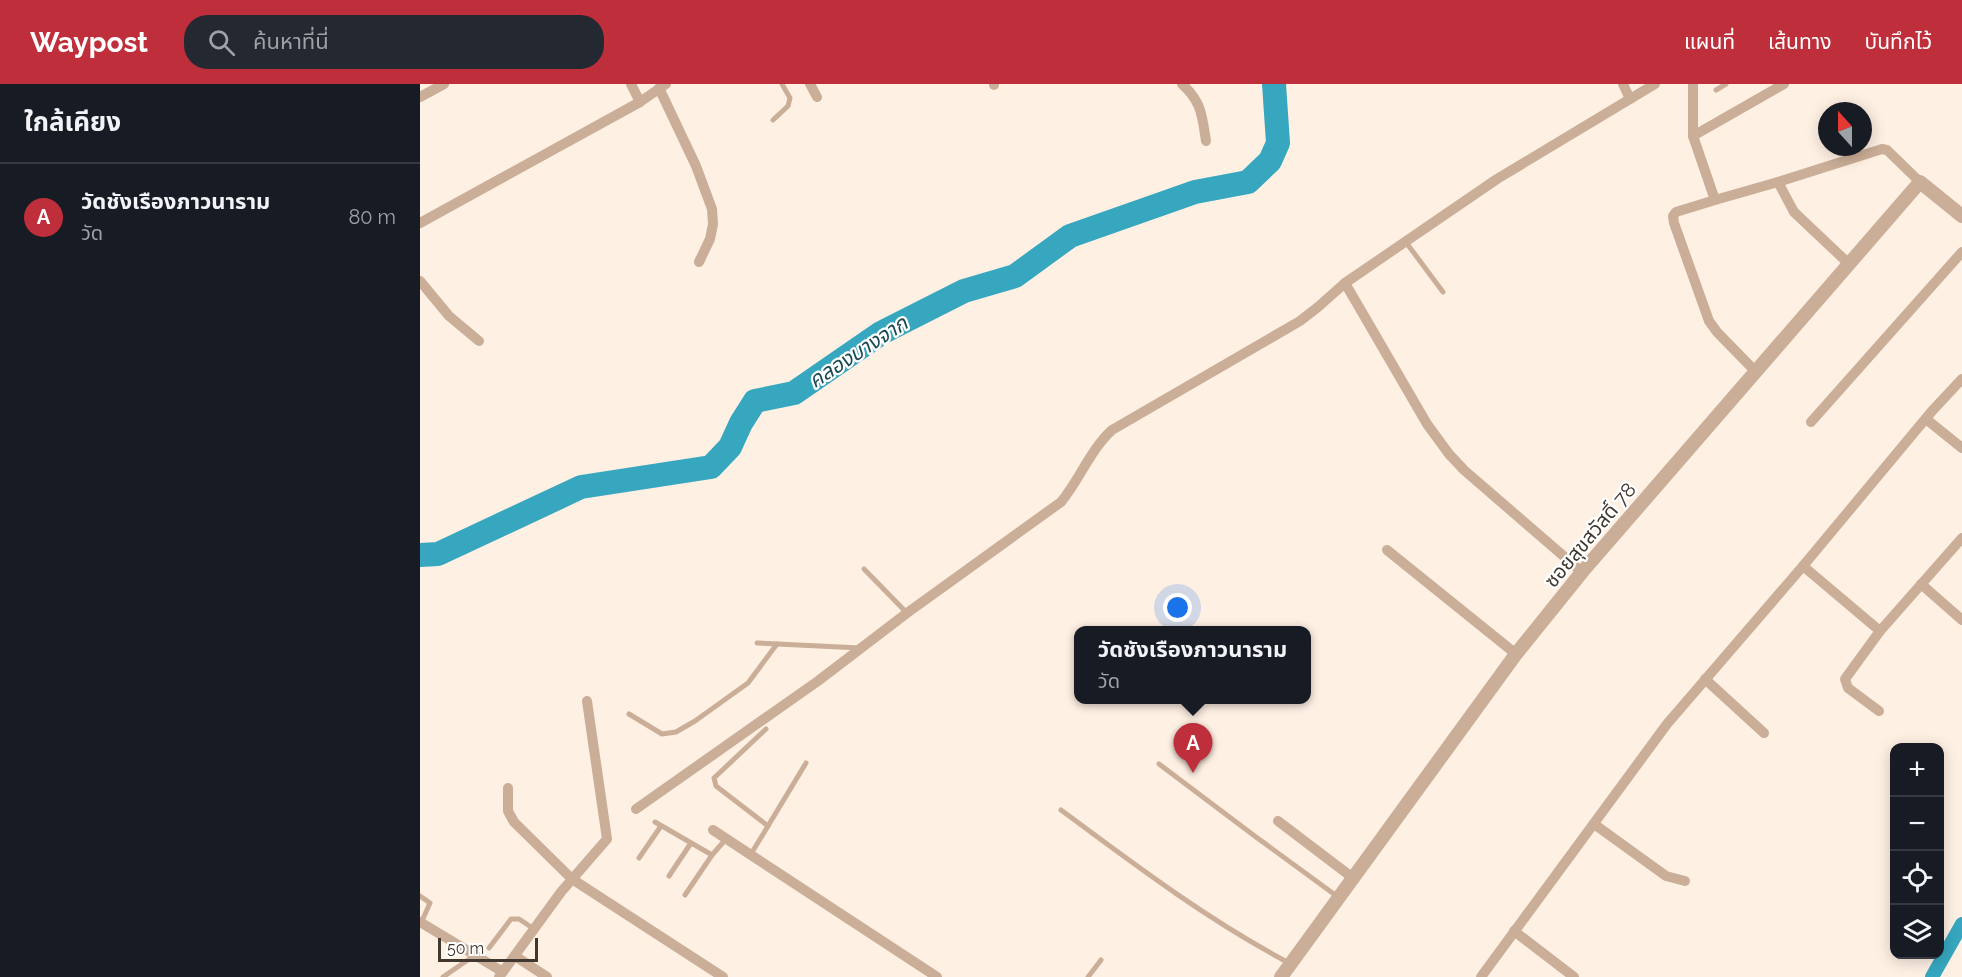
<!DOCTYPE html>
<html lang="th">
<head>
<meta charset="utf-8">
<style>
  :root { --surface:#171b24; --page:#242831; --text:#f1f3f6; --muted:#9ea1a6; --line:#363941; --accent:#bf2f3b }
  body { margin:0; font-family:Raleway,"Noto Sans Thai",sans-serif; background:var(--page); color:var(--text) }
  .controls { position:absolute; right:18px; bottom:18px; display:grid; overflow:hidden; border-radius:12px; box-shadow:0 3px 15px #0003 }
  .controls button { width:54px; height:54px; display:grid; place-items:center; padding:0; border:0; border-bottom:2px solid var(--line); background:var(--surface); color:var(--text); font:30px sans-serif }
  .compass { position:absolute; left:1398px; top:18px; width:54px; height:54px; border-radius:50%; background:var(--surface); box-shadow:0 3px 15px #0003; rotate:339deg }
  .scale { position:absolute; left:18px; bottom:15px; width:100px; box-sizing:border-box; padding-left:6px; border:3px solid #40372f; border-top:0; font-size:16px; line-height:21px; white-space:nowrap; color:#40372f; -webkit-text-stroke:4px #fff; paint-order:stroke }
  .you { position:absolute; left:758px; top:524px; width:21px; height:21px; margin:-15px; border:4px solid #fff; border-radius:50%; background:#1a73e8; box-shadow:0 0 0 9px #1a73e833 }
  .badge { display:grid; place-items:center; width:39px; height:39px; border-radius:50%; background:var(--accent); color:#fff; font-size:20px; font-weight:700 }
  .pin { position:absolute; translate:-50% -50px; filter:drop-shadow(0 2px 3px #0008) }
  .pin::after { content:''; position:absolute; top:32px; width:21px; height:18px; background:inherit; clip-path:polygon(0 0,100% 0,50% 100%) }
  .popup { position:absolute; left:654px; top:542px; width:237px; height:78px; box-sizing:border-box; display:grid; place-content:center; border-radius:12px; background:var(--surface); filter:drop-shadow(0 2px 4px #0005); font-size:20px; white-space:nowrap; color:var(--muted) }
  .popup b { font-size:22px; color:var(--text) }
  .popup::after { content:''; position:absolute; left:50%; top:100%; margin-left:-12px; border:12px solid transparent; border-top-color:var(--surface) }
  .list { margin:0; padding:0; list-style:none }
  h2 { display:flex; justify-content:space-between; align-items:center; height:78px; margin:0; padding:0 24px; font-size:26px }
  h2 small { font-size:20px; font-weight:400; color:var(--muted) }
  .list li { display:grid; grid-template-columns:39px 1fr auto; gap:18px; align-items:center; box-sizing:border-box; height:108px; padding:0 24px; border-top:2px solid var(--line) }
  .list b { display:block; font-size:22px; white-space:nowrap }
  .list p { margin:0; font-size:20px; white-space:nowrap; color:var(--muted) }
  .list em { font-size:20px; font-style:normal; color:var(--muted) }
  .icon { flex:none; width:33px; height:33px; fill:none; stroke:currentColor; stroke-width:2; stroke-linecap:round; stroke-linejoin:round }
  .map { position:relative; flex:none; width:1542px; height:893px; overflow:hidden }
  header { display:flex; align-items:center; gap:36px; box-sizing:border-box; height:84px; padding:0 30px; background:var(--accent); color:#fff }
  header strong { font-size:28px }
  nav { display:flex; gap:33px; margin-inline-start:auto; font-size:21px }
  .search { width:420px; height:54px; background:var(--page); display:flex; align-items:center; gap:15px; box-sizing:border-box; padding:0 21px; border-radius:24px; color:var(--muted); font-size:22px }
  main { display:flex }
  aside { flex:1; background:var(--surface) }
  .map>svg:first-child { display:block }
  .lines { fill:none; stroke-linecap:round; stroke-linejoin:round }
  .canal { stroke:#36a7bf; stroke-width:14 }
  .river { stroke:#36a7bf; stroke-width:24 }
  .service { stroke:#cbae97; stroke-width:5 }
  .minor { stroke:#cbae97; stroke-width:10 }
  .tertiary { stroke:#cbae97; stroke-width:14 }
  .labels { text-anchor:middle; stroke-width:4.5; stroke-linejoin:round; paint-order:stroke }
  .street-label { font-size:20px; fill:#40372f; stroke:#fff }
  .water-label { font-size:21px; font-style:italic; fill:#194953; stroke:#fff }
</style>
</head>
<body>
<header>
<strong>Waypost</strong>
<div class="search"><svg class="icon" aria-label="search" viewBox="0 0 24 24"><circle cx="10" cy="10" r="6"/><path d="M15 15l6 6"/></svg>ค้นหาที่นี่</div>
<nav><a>แผนที่</a><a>เส้นทาง</a><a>บันทึกไว้</a></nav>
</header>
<main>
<aside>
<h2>ใกล้เคียง<small></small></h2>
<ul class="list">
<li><span class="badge">A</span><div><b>วัดชังเรืองภาวนาราม</b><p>วัด</p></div><em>80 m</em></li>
</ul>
</aside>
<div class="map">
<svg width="1542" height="893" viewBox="0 0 1542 893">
  <rect width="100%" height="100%" fill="#fff0e4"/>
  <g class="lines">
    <path class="canal" d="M1512 893 1542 840"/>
    <path class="river" d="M0 471 18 470 161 403 291 383 310 363 321 339 335 317 374 309 461 249 544 207 595 192 650 152 775 108 828 98 850 77 858 59 854 0"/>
    <g class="service">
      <path d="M1296 6 1306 0"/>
      <path d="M353 36 368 22 370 14 362 0"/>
      <path d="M985 157 1023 208"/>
      <path d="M444 485 487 529"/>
      <path d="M337 559 440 564"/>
      <path d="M209 630 242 650 256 648 275 637 328 599 357 560"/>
      <path d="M346 645 294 694 296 702 348 742"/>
      <path d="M739 680 836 753 918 813"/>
      <path d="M641 726C715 781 788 836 869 879"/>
      <path d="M235 738 292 771 306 755"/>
      <path d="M331 770 386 679"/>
      <path d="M219 774 241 742"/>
      <path d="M249 792 271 759"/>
      <path d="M265 811 292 771"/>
      <path d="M0 812 10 819 1 839"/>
      <path d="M69 864 91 835H99L114 845"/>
      <path d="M23 893 55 871"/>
      <path d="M668 893 681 876"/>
    </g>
    <g class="minor">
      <path d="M211 0 220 18"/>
      <path d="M390 0 397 13"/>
      <path d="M574 0V1"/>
      <path d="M762 0C782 18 782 32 786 57"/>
      <path d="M1203 0 1210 15"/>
      <path d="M1273 0V52L1295 116 1358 98"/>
      <path d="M239 4 276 82 292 125 293 140 290 155 279 178"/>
      <path d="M0 13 24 0"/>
      <path d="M1273 52 1364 0"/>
      <path d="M1295 116 1256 128 1253 132 1254 139 1289 237 1297 248 1336 288"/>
      <path d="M0 139 220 18 246 0"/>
      <path d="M1429 180 1374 128 1358 98 1462 65 1467 66 1500 98"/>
      <path d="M0 197 29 232 59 257"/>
      <path d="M1506 335 1542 364"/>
      <path d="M1391 338 1542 168"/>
      <path d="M967 466 1096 570"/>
      <path d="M1383 482 1460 547 1542 454"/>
      <path d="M1162 488 1044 386 1029 370 1007 340 925 199 1077 95 1235 0"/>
      <path d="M1501 500 1542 536"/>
      <path d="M1285 595 1344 649"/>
      <path d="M1459 627 1428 604 1425 595 1460 547"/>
      <path d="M88 704V727L94 738 152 795 303 893"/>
      <path d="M216 725 398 597 487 529 641 418C660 395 670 366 692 346L880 237 898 223 925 199"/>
      <path d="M858 737 933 794"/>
      <path d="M1174 740 1246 792 1265 797"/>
      <path d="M293 746 517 893"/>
      <path d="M0 838 83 888"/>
      <path d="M1094 847 1154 893"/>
      <path d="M95 872 127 893"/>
      <path d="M79 893 141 808 187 755 167 617"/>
      <path d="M1061 893 1247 640 1383 482 1512 327 1542 295"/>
    </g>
    <path class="tertiary" d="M861 893 1096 570 1162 488 1500 98 1542 132"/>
  </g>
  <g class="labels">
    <g class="street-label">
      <text transform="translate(1170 451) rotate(-50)" y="7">ซอยสุขสวัสดิ์ 78</text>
    </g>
    <g class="water-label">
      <text transform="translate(438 268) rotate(-33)" y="7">คลองบางจาก</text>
    </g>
  </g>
</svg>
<div class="controls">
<button>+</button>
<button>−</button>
<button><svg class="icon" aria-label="locate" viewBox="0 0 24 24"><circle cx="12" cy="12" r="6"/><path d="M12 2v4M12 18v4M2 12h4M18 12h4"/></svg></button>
<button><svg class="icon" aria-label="layers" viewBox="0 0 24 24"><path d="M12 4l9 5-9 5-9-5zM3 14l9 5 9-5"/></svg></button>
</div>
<svg class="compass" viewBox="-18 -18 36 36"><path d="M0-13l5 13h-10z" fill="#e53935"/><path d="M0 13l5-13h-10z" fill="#9ea1a6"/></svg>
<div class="scale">50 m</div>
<div class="you"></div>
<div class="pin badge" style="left:773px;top:689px">A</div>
<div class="popup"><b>วัดชังเรืองภาวนาราม</b>วัด</div>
</div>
</main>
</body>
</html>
